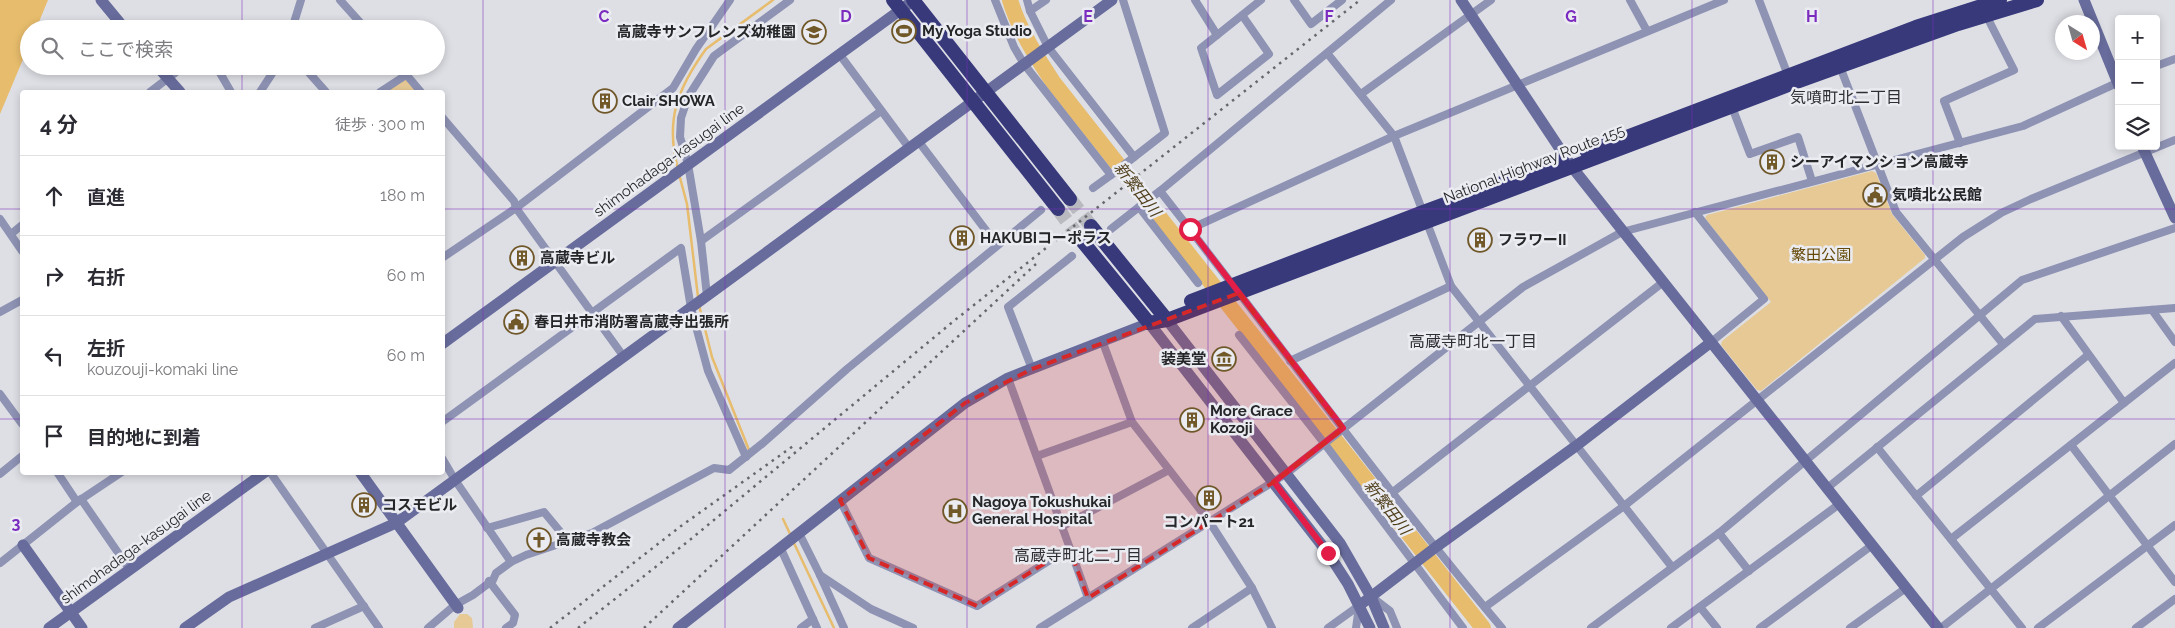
<!DOCTYPE html>
<html lang="ja">
<head>
<meta charset="utf-8">
<style>
  :root { --surface:#fff; --page:#f7f7f7; --text:#2b2b33; --muted:#7c7c81; --line:#e1e1e2 }
  body { margin:0; font-family:Raleway,"Noto Sans JP",sans-serif; background:var(--page); color:var(--text) }
  .controls { position:absolute; right:15px; top:15px; display:grid; overflow:hidden; border-radius:5px; box-shadow:0 2px 8px #0003 }
  .controls button { width:45px; height:45px; display:grid; place-items:center; padding:0; border:0; border-bottom:1px solid var(--line); background:var(--surface); color:var(--text); font:25px sans-serif }
  .compass { position:absolute; left:2055px; top:15px; width:45px; height:45px; border-radius:50%; background:var(--surface); box-shadow:0 2px 8px #0003; rotate:143deg }
  .stop { position:absolute; width:15px; height:15px; margin:-11px; border:4px solid #e11d48; border-radius:50%; background:#fff }
  .stop.end { background:#e11d48; border-color:#fff; box-shadow:0 1px 5px #0008 }
  .list { margin:0; padding:0; list-style:none }
  h2 { display:flex; justify-content:space-between; align-items:center; height:65px; margin:0; padding:0 20px; font-size:21px }
  h2 small { font-size:16px; font-weight:400; color:var(--muted) }
  .list li { display:grid; grid-template-columns:32px 1fr auto; gap:15px; align-items:center; box-sizing:border-box; height:80px; padding:0 20px; border-top:1px solid var(--line) }
  .list b { display:block; font-size:19px; white-space:nowrap }
  .list p { margin:0; font-size:16px; white-space:nowrap; color:var(--muted) }
  .list em { font-size:16px; font-style:normal; color:var(--muted) }
  .icon { flex:none; width:28px; height:28px; fill:none; stroke:currentColor; stroke-width:2; stroke-linecap:round; stroke-linejoin:round }
  .map { position:relative; flex:none; width:2175px; height:628px; overflow:hidden }
  .search { position:absolute; background:var(--surface); box-shadow:0 2px 8px #0003; left:20px; top:20px; width:425px; height:55px; display:flex; align-items:center; gap:12px; box-sizing:border-box; padding:0 18px; border-radius:28px; color:var(--muted); font-size:19px }
  .panel { position:absolute; background:var(--surface); box-shadow:0 2px 8px #0003; left:20px; top:90px; width:425px; height:385px; border-radius:5px }
  .map>svg:first-child { display:block }
  .green { fill:#e6c995 }
  .water { fill:#e7bc6c }
  .lines { fill:none; stroke-linecap:round; stroke-linejoin:round }
  .stream { stroke:#e7bc6c; stroke-width:2.5 }
  .river { stroke:#e7bc6c; stroke-width:16 }
  .highway-tunnel { stroke:#b9babf; stroke-width:14; stroke-dasharray:14 7; stroke-linecap:butt }
  .street { stroke:#8e92b3; stroke-width:8 }
  .secondary { stroke:#686c9c; stroke-width:11 }
  .highway { stroke:#38397b; stroke-width:14 }
  .rail { stroke:#66676b; stroke-width:2.5; stroke-dasharray:2.5 5; stroke-linecap:butt }
  .route { stroke:#e11d48; stroke-width:6 }
  .marked { fill:#d62828; fill-opacity:0.2; stroke:#d62828; stroke-width:4; stroke-dasharray:10 6; stroke-linejoin:round }
  .grid { fill:none; stroke:#7b2cbf; stroke-width:1; stroke-opacity:0.55 }
  .labels { text-anchor:middle; stroke-width:5; stroke-linejoin:round; paint-order:stroke }
  .poi-label { font-size:15px; font-weight:bold; fill:#252628; stroke:#ebecf2; text-anchor:start }
  .street-label { font-size:15px; fill:#252628; stroke:#ebecf2 }
  .park-label { font-size:15px; fill:#654907; stroke:#ebecf2 }
  .neighbourhood-label { font-size:16px; fill:#2e2e33; stroke:#ebecf2 }
  .water-label { font-size:16px; font-style:italic; fill:#503f1c; stroke:#ebecf2 }
  .grid-label { font-size:16px; text-anchor:middle; font-weight:bold; fill:#7b2cbf; stroke:#ebecf2; stroke-width:5; stroke-linejoin:round; paint-order:stroke }
</style>
</head>
<body>
<div class="map">
<svg width="2175" height="628" viewBox="0 0 2175 628">
  <rect width="100%" height="100%" fill="#dedfe5"/>
  <g class="green">
    <path d="M402 80H406L417 92H383Z"/>
    <path d="M1872 171 1876 173 1892 214 1925 255V258L1761 391 1757 390 1721 345 1722 341 1771 302 1705 218 1707 215Z"/>
    <path d="M460 614H467L472 618 473 628H454V622Z"/>
  </g>
  <path class="water" d="M0 0H48L36 29H29V45L0 114Z"/>
  <g class="lines">
    <g class="stream">
      <path d="M678 169C665 121 677 89 706 49L773 0"/>
      <path d="M679 174 687 204 698 297"/>
      <path d="M699 305 712 357 749 450"/>
      <path d="M783 519 791 536"/>
      <path d="M793 541 834 628"/>
    </g>
    <path class="river" d="M1010 0C1019 30 1036 56 1053 82L1483 628"/>
    <g class="highway-tunnel">
      <path d="M1070 199 1091 226"/>
      <path d="M1058 209 1078 236"/>
    </g>
    <g class="street">
      <path d="M340 0 366 29"/>
      <path d="M995 0 1014 47 1024 64 1111 175 1093 188"/>
      <path d="M1027 0 1030 11 1048 47 1134 157"/>
      <path d="M1195 0 1217 35"/>
      <path d="M1294 0 1311 24 1342 0"/>
      <path d="M1391 0 1160 191C1274 336 1383 487 1502 628"/>
      <path d="M1630 0 1647 31"/>
      <path d="M1759 0 1789 78"/>
      <path d="M1030 11 1046 0"/>
      <path d="M1242 15 1269 54 1217 95 1201 48 1261 0"/>
      <path d="M292 29 301 0"/>
      <path d="M1327 53 1394 136 1451 286 1672 567"/>
      <path d="M840 55 910 149"/>
      <path d="M1839 64 1896 212 2003 344"/>
      <path d="M216 66 231 92"/>
      <path d="M303 66 326 92"/>
      <path d="M399 66 421 92"/>
      <path d="M2156 66 2175 59"/>
      <path d="M150 92 184 66"/>
      <path d="M260 92 277 66"/>
      <path d="M380 92 406 75"/>
      <path d="M1361 94 1491 0"/>
      <path d="M1732 107 1750 154 1798 137 1812 181"/>
      <path d="M442 117 514 201 516 208 624 357"/>
      <path d="M919 142 997 245"/>
      <path d="M1960 143 1944 101 2014 70 1986 15"/>
      <path d="M1111 175 1165 133 1123 0"/>
      <path d="M1139 207 1160 191"/>
      <path d="M1695 212 1764 299 1710 343"/>
      <path d="M0 219 22 251"/>
      <path d="M1111 229 1139 207 1198 283"/>
      <path d="M1190 229 1394 136 1724 0"/>
      <path d="M11 234 22 225"/>
      <path d="M701 241 881 111"/>
      <path d="M442 258 516 208 673 88 696 49 730 0"/>
      <path d="M707 296 701 241 688 164 680 137 681 118 688 97 714 56 790 0"/>
      <path d="M2152 310 2175 342"/>
      <path d="M0 312 22 300"/>
      <path d="M2061 316 2124 403"/>
      <path d="M1239 335 1324 443 1463 628"/>
      <path d="M1102 340 1132 422 1209 521 1252 588 1272 628"/>
      <path d="M1290 361 1451 286"/>
      <path d="M1032 369 1008 307 1072 256"/>
      <path d="M1008 378 1088 598"/>
      <path d="M0 394 22 424"/>
      <path d="M442 422 681 248 691 308 708 371 746 457"/>
      <path d="M2071 445 2175 582"/>
      <path d="M1877 447 2022 628"/>
      <path d="M1037 456 1132 422"/>
      <path d="M442 458 455 480 511 562"/>
      <path d="M57 472 77 502"/>
      <path d="M270 472 379 628"/>
      <path d="M0 474 22 456"/>
      <path d="M1826 489 2035 319 2175 308"/>
      <path d="M1393 492 1662 283"/>
      <path d="M1916 496 2088 355"/>
      <path d="M81 499 130 570"/>
      <path d="M840 500 869 558 977 606 1069 548"/>
      <path d="M1063 526 1169 470"/>
      <path d="M487 528 544 512 568 541"/>
      <path d="M799 533 820 575 844 628"/>
      <path d="M1719 533 1749 571"/>
      <path d="M1951 539 2175 363"/>
      <path d="M781 549 817 628"/>
      <path d="M0 563 77 502 122 472"/>
      <path d="M820 575 871 609 913 628"/>
      <path d="M489 581 515 615 513 623 506 628"/>
      <path d="M1373 598 1390 611 1397 628"/>
      <path d="M1485 607 1624 506 1963 237 2001 213 2031 199 2175 140"/>
      <path d="M1700 607 1717 628"/>
      <path d="M315 628 364 606"/>
      <path d="M428 628 455 605 473 595 493 580 496 573 511 562 526 555 592 533 714 468 729 470 763 443 847 369 1041 210"/>
      <path d="M801 628 813 619"/>
      <path d="M1040 628 1287 473 1523 287 1622 232 2023 126 2119 82"/>
      <path d="M1192 628 1252 588"/>
      <path d="M1328 628 1360 605"/>
      <path d="M1356 628 1359 607"/>
      <path d="M1591 628 1719 533 2022 280 2175 228"/>
      <path d="M1671 628 1838 505"/>
      <path d="M1760 628 1871 546"/>
      <path d="M1850 628 1906 588"/>
      <path d="M1941 628 2175 444"/>
      <path d="M2038 628 2175 525"/>
      <path d="M2136 628 2175 599"/>
    </g>
    <g class="secondary">
      <path d="M101 0 125 29"/>
      <path d="M1461 0 1572 167 1938 628"/>
      <path d="M2084 0 2119 86"/>
      <path d="M157 66 180 92"/>
      <path d="M2142 146 2175 218"/>
      <path d="M1167 320 1340 543 1371 597 1384 628"/>
      <path d="M442 344 914 0"/>
      <path d="M360 472 458 608"/>
      <path d="M23 545 82 628"/>
      <path d="M1360 605 1436 547 1576 446 1710 343"/>
      <path d="M49 628 265 472"/>
      <path d="M185 628 229 597 396 523 1112 0"/>
      <path d="M678 628 965 403 1008 378 1149 323 1328 553 1348 584 1370 628"/>
    </g>
    <g class="highway">
      <path d="M893 0 1058 209"/>
      <path d="M913 0 1070 199"/>
      <path d="M1587 152 1916 27 2000 0"/>
      <path d="M1091 226 1167 320"/>
      <path d="M1078 236 1149 323"/>
      <path d="M1191 301 1423 212 1562 161"/>
      <path d="M1149 323 1167 320 1791 84 1958 24 2037 0"/>
    </g>
    <g class="rail">
      <path d="M550 628 681 526 796 444"/>
      <path d="M578 628 691 539 955 320 1360 0"/>
      <path d="M644 628 1036 264"/>
    </g>
  </g>
  <g class="lines">
    <path class="route" d="M1190 229 1343 428 1274 482 1328 553"/>
  </g>
  <path class="marked" d="M1239 293 1343 429 1274 482 1088 598 1069 548 977 606 869 558 840 500 965 403 1032 369Z"/>
  <path class="grid" d="M242 0V29M483 0V628M725 0V628M967 0V628M1208 0V628M1450 0V628M1692 0V628M1933 0V628M242 66V92M0 209H22M442 209H2175M0 419H22M442 419H2175M242 472V628"/>
  <defs>
    <g id="stadium-ring" transform="scale(1.25)"><circle r="9.5" fill="#ebecf2" stroke="#705829" stroke-width="1.5"/><path d="M0-5a6.5 5 0 1 0 0 10a6.5 5 0 1 0 0-10ZM-3.5-1.8h7v3.6h-7Z" fill="#705829"/></g>
    <g id="school-ring" transform="scale(1.25)"><circle r="9.5" fill="#ebecf2" stroke="#705829" stroke-width="1.5"/><path d="M0-5L7-2L0 1L-7-2ZM-4 1L0 2.5L4 1V4Q0 6-4 4Z" fill="#705829"/></g>
    <g id="building-ring" transform="scale(1.25)"><circle r="9.5" fill="#ebecf2" stroke="#705829" stroke-width="1.5"/><path d="M-4-6H4V6H1V3H-1V6H-4ZM-2.5-4.3h1.7v1.8h-1.7ZM.8-4.3h1.7v1.8H.8ZM-2.5-1h1.7V.8h-1.7ZM.8-1h1.7V.8H.8Z" fill="#705829"/></g>
    <g id="civic-ring" transform="scale(1.25)"><circle r="9.5" fill="#ebecf2" stroke="#705829" stroke-width="1.5"/><path d="M-.6-6.5H3V-4.5H.6V-3L4-1V1h2V6H-6V1h2V-1L-.6-3ZM-1.2 2.5V6h2.4V2.5Z" fill="#705829"/></g>
    <g id="museum-ring" transform="scale(1.25)"><circle r="9.5" fill="#ebecf2" stroke="#705829" stroke-width="1.5"/><path d="M0-6L6-3V-2H-6V-3ZM-5-1h2V3h-2ZM-1-1h2V3h-2ZM3-1h2V3H3ZM-6 4H6V6H-6Z" fill="#705829"/></g>
    <g id="hospital-ring" transform="scale(1.25)"><circle r="9.5" fill="#ebecf2" stroke="#705829" stroke-width="1.5"/><path d="M-5-5h3v3.5h4V-5h3V5h-3V1.5h-4V5h-3Z" fill="#705829"/></g>
    <g id="church-ring" transform="scale(1.25)"><circle r="9.5" fill="#ebecf2" stroke="#705829" stroke-width="1.5"/><path d="M-1.2-6h2.4v3.5h3.3v2.4h-3.3V6h-2.4V-.1h-3.3v-2.4h3.3Z" fill="#705829"/></g>
  </defs>
  <g fill-rule="evenodd">
    <use href="#stadium-ring" x="904" y="31"/>
    <use href="#school-ring" x="814" y="32"/>
    <use href="#building-ring" x="605" y="101"/>
    <use href="#building-ring" x="1772" y="162"/>
    <use href="#civic-ring" x="1875" y="195"/>
    <use href="#building-ring" x="962" y="238"/>
    <use href="#building-ring" x="1480" y="240"/>
    <use href="#building-ring" x="522" y="258"/>
    <use href="#civic-ring" x="516" y="322"/>
    <use href="#museum-ring" x="1224" y="359"/>
    <use href="#building-ring" x="1192" y="420"/>
    <use href="#building-ring" x="1209" y="498"/>
    <use href="#building-ring" x="364" y="505"/>
    <use href="#hospital-ring" x="955" y="511"/>
    <use href="#church-ring" x="539" y="540"/>
  </g>
  <g class="labels">
    <g class="poi-label">
      <text x="922" y="36">My Yoga Studio</text>
      <text x="796" y="37" text-anchor="end">高蔵寺サンフレンズ幼稚園</text>
      <text x="622" y="106">Clair SHOWA</text>
      <text x="1790" y="167">シーアイマンション高蔵寺</text>
      <text x="1892" y="200">気噴北公民館</text>
      <text x="980" y="243">HAKUBIコーポラス</text>
      <text x="1498" y="245">フラワーII</text>
      <text x="540" y="263">高蔵寺ビル</text>
      <text x="534" y="327">春日井市消防署高蔵寺出張所</text>
      <text x="1206" y="364" text-anchor="end">装美堂</text>
      <text x="1210" y="416">More Grace<tspan x="1210" dy="17">Kozoji</tspan></text>
      <text x="972" y="507">Nagoya Tokushukai<tspan x="972" dy="17">General Hospital</tspan></text>
      <text x="382" y="510">コスモビル</text>
      <text x="1209" y="527" text-anchor="middle">コンパート21</text>
      <text x="556" y="545">高蔵寺教会</text>
    </g>
    <g class="street-label">
      <text transform="translate(669 160) rotate(-36)" y="5">shimohadaga-kasugai line</text>
      <text transform="translate(1534 164) rotate(-21)" y="5">National Highway Route 155</text>
      <text transform="translate(136 547) rotate(-36)" y="5">shimohadaga-kasugai line</text>
    </g>
    <g class="park-label">
      <text x="1821" y="260">繁田公園</text>
    </g>
    <g class="neighbourhood-label">
      <text x="1846" y="103">気噴町北二丁目</text>
      <text x="1473" y="347">高蔵寺町北一丁目</text>
      <text x="1078" y="561">高蔵寺町北二丁目</text>
    </g>
    <g class="water-label">
      <text transform="translate(1138 189) rotate(52)" y="6">新繁田川</text>
      <text transform="translate(1388 507) rotate(52)" y="6">新繁田川</text>
    </g>
  </g>
  <g class="grid-label">
    <text x="604" y="22">C</text>
    <text x="846" y="22">D</text>
    <text x="1088" y="22">E</text>
    <text x="1329" y="22">F</text>
    <text x="1571" y="22">G</text>
    <text x="1812" y="22">H</text>
    <text x="16" y="529">3</text>
  </g>
</svg>
<div class="controls">
<button>+</button>
<button>−</button>
<button><svg class="icon" aria-label="layers" viewBox="0 0 24 24"><path d="M12 4l9 5-9 5-9-5zM3 14l9 5 9-5"/></svg></button>
</div>
<svg class="compass" viewBox="-18 -18 36 36"><path d="M0-13l5 13h-10z" fill="#e53935"/><path d="M0 13l5-13h-10z" fill="#7c7c81"/></svg>
<div class="stop" style="left:1190px;top:229px"></div>
<div class="stop end" style="left:1328px;top:553px"></div>
<div class="search"><svg class="icon" aria-label="search" viewBox="0 0 24 24"><circle cx="10" cy="10" r="6"/><path d="M15 15l6 6"/></svg>ここで検索</div>
<section class="panel">
<h2>4 分<small>徒歩 · 300 m</small></h2>
<ul class="list">
<li><svg class="icon" aria-label="ahead" viewBox="0 0 24 24"><path d="M12 20V5M6 11l6-6 6 6"/></svg><div><b>直進</b></div><em>180 m</em></li>
<li><svg class="icon" aria-label="right" viewBox="0 0 24 24"><path d="M7 20v-9h11M14 6l5 5-5 5"/></svg><div><b>右折</b></div><em>60 m</em></li>
<li><svg class="icon" aria-label="left" viewBox="0 0 24 24"><path d="M17 20v-9H6M10 6l-5 5 5 5"/></svg><div><b>左折</b><p>kouzouji-komaki line</p></div><em>60 m</em></li>
<li><svg class="icon" aria-label="arrive" viewBox="0 0 24 24"><path d="M6 21V4h12l-3 4 3 4H6"/></svg><div><b>目的地に到着</b></div></li>
</ul>
</section>
</div>
</body>
</html>
